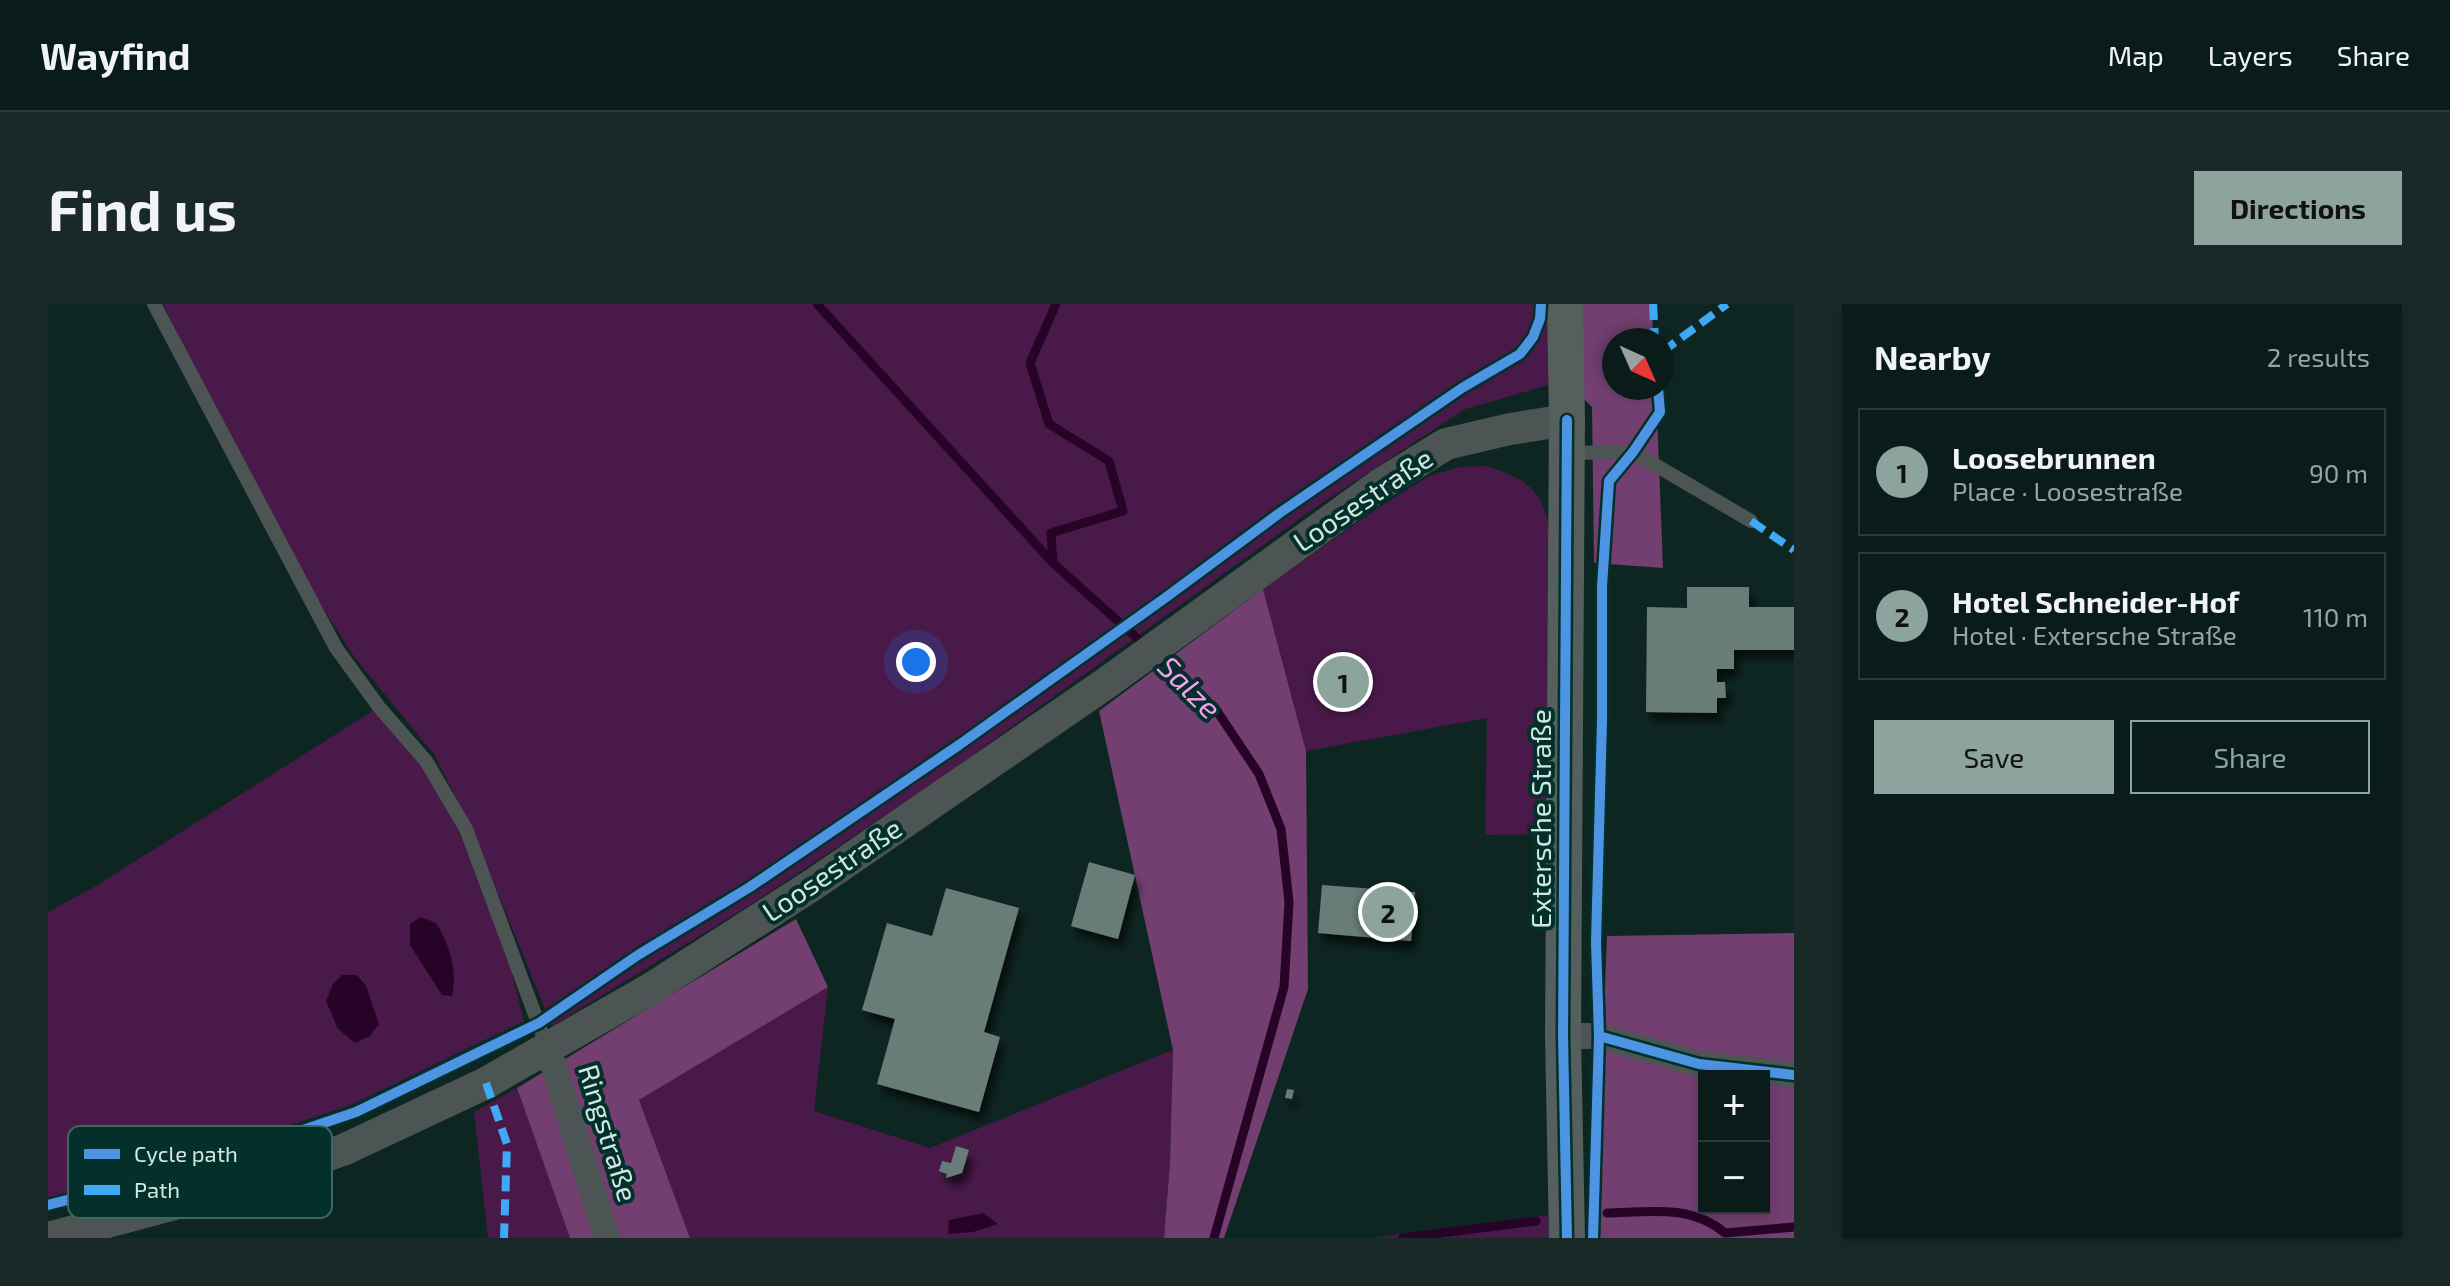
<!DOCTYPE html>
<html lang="en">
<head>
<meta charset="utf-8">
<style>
  :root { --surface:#0a1c1a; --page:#182927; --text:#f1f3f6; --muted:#99a1a2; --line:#2a3a39; --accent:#8ca39e }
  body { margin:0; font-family:"Exo 2",sans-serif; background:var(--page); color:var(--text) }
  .controls { position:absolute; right:24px; bottom:24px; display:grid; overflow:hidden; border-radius:0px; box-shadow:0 4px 12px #0003 }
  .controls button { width:72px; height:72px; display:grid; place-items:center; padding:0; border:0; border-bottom:2px solid var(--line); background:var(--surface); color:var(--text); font:40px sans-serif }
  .compass { position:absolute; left:1554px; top:24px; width:72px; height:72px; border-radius:50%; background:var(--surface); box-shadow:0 4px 12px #0003; rotate:135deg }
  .you { position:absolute; left:868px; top:358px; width:28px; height:28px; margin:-20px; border:6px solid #fff; border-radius:50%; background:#1a73e8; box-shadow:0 0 0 12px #1a73e833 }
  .badge { display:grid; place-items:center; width:52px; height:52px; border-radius:50%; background:var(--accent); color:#111; font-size:26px; font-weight:700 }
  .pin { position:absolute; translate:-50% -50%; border:4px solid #fff; box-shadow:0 2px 8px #0006 }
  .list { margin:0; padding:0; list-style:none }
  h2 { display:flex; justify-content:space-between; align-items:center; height:104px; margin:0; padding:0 32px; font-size:34px }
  h2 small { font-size:26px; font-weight:400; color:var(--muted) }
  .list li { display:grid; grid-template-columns:52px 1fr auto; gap:24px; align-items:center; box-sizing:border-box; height:128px; margin:0 16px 16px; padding:0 16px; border:2px solid var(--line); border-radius:0px }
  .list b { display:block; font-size:30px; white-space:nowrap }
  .list p { margin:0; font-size:26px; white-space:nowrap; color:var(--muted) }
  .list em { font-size:26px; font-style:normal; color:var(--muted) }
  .actions { display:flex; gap:16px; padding:24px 32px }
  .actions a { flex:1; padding:18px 0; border:2px solid var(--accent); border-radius:0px; text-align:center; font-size:28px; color:var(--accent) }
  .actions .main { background:var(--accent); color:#111 }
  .map { position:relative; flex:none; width:1746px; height:934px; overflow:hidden; border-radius:0px }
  header { display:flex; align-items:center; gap:48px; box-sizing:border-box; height:112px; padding:0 40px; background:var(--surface); border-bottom:2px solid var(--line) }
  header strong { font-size:38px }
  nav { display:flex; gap:44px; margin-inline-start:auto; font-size:28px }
  .intro { display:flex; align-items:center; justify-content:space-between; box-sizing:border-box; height:192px; padding:0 48px }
  h1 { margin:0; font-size:56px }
  .button { padding:20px 36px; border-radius:0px; background:var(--accent); color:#111; font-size:28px; font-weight:700 }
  main { display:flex; gap:48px; padding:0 48px }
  aside { flex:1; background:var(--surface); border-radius:0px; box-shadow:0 4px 12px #0003 }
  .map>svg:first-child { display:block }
  .green { fill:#491a49 }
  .forest { fill:#723f70; fill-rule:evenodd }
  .water { fill:#270327 }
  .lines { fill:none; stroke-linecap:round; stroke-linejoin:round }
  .stream { stroke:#270327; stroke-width:9 }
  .building { fill:#687c78; filter:url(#shadow) }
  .service { stroke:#4c5553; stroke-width:14 }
  .minor { stroke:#4c5553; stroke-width:26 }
  .tertiary { stroke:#4c5553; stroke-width:32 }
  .secondary { stroke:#555f5d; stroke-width:36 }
  .quiet { stroke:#3fa9f5; stroke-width:8; stroke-dasharray:16 8; stroke-linecap:butt }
  .cycleway-casing { stroke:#03302a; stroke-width:15 }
  .cycleway { stroke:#4d94e3; stroke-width:10 }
  .labels { text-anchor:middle; stroke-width:8; stroke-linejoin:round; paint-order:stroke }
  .street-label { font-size:28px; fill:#d0e6e1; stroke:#03302a }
  .water-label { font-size:30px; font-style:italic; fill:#f79eee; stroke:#03302a }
  .key { fill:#03302a; stroke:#406761; stroke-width:2 }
  .key-label { font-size:22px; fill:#d0e6e1 }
</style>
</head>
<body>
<header>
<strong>Wayfind</strong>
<nav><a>Map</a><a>Layers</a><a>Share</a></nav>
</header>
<div class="intro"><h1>Find us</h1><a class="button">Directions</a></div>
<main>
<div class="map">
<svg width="1746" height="934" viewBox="0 0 1746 934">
  <defs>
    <filter id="shadow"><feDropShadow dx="5" dy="9" stdDeviation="4" flood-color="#0009"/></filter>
  </defs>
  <rect width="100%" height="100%" fill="#0e2622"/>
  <g class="green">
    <path d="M115 0H1510L1511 78 1417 105 1265 205 890 476 702 601 504 722 423 523 386 450 307 354 229 232Z"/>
    <path d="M1439 162C1491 180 1494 189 1505 241L1500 530 1437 531 1439 414 1258 447 1215 285 1333 202 1381 172 1412 163Z"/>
    <path d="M326 406 374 460 411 528 462 663 476 717 305 800 142 855 0 894V608L48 582Z"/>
    <path d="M780 683 766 807 882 844 1125 746 1122 858 1116 934H642L591 796Z"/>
    <path d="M469 784 522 934H440L426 808Z"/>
    <path d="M1500 911 1501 934H1324Z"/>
  </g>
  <g class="forest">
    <path d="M1532 0H1604L1605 36H1566V84H1608L1615 264 1546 259 1544 103 1532 91Z"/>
    <path d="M1215 285 1258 447 1260 685 1176 934H1116L1122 858 1125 746 1051 407Z"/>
    <path d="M748 615 780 683 591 796 642 934H522L469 784Z"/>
    <path d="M1746 629V934H1547L1559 632ZM1656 772H1716V904H1656Z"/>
  </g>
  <g class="water">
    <path d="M373 613 388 619C401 640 410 667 404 692L394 691 362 641V620Z"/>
    <path d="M294 671H309L318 682 331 720 322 732 307 739 290 725 278 697 285 680Z"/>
    <path d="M935 909 950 920 925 928 900 930 901 916Z"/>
  </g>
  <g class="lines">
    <g class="stream">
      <path d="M769 0 1005 259"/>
      <path d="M1008 0 982 59 1001 120 1061 157 1075 207 1003 229 1005 259 1167 404 1211 470 1233 525 1241 598 1236 683 1166 934"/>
      <path d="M1559 909C1601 908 1643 900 1677 929L1746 923"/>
      <path d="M1355 934 1488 917"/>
    </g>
  </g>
  <g class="building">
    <path d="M1639 283H1701V303H1746V346H1686V365H1669V378H1677L1678 394H1669V409L1598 408 1599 303 1639 304Z"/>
    <path d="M1303 367 1306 386 1287 388 1284 370Z"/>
    <path d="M1041 558 1087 571 1070 635 1023 622Z"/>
    <path d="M1274 581 1367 588 1363 637 1270 629Z"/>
    <path d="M898 584 971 604 936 728 952 733 931 808 829 780 847 715 814 706 839 619 884 632Z"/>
    <path d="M1239 785 1246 786 1244 795 1237 794Z"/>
    <path d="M908 842 921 846 914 869 898 874 899 870 891 867 894 857 903 859Z"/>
  </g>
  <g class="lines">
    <g class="service">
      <path d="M106 0 288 344 331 403 378 457 418 525 499 743"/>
      <path d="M1519 149 1585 148 1703 217"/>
    </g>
    <g class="minor">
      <path d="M1515 732H1551L1651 760 1746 771"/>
      <path d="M500 744 559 934"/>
    </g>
    <path class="tertiary" d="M0 934 182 885 295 846 438 779 604 684 766 580 1057 380 1333 180 1398 140 1462 125 1519 116"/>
    <path class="secondary" d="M1517 0 1519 116 1515 732 1519 934"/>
    <g class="quiet">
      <path d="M1605 0 1607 36"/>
      <path d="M1614 48 1679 0"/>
      <path d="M1703 217 1746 246"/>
      <path d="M438 779 459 840 456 934"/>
    </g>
    <g class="cycleway-casing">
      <g id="cycleway">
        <path d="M1551 732 1651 760 1746 771"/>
        <path d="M0 901 143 864 308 808 491 719 590 651 702 583 911 441 1117 294 1233 208 1414 84 1472 50 1485 33 1492 15 1493 0"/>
        <path d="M1519 934 1515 732 1519 116"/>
        <path d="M1545 934 1551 732 1548 638 1554 417V283L1561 177 1585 148 1612 108 1610 84"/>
      </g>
    </g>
    <use href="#cycleway" class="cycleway"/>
  </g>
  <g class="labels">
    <g class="street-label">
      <text transform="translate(1315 196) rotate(-34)" y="10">Loosestraße</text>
      <text transform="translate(1493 515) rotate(-90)" y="10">Extersche Straße</text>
      <text transform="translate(784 566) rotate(-34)" y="10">Loosestraße</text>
      <text transform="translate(560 829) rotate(73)" y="10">Ringstraße</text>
    </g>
    <g class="water-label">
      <text transform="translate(1141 384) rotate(45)" y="10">Salze</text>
    </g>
  </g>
  <rect x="20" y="822" width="264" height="92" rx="12" class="key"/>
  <rect x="36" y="845" width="36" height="10" fill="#4d94e3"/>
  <rect x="36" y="881" width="36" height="10" fill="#3fa9f5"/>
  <g class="key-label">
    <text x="86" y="858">Cycle path</text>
    <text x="86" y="894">Path</text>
  </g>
</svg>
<div class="controls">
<button>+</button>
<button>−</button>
</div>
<svg class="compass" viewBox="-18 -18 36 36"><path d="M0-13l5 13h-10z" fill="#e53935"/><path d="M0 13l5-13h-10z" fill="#99a1a2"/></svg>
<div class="you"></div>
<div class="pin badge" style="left:1295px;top:378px">1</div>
<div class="pin badge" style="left:1340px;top:608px">2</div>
</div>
<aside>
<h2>Nearby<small>2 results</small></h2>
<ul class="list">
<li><span class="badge">1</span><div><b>Loosebrunnen</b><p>Place · Loosestraße</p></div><em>90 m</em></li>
<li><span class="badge">2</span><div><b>Hotel Schneider-Hof</b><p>Hotel · Extersche Straße</p></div><em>110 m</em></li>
</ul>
<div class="actions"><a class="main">Save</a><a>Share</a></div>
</aside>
</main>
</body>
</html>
